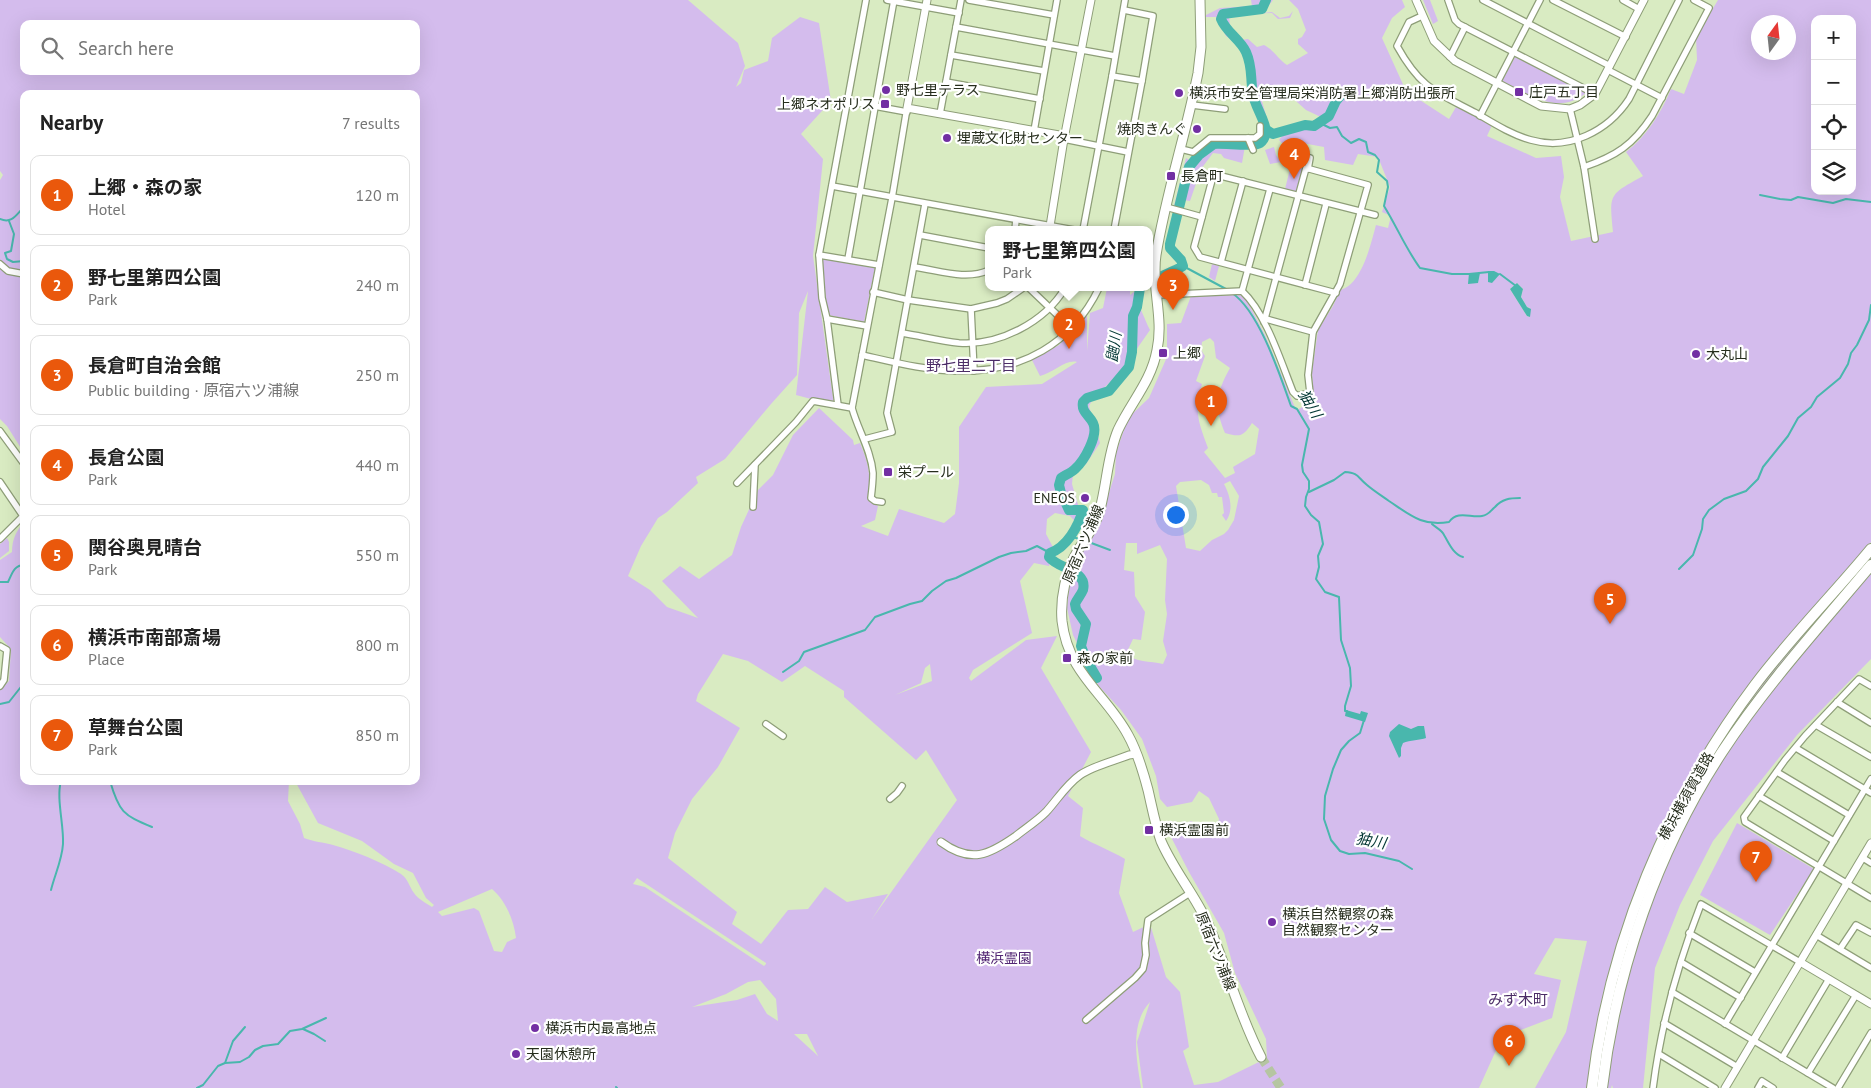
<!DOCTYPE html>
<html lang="en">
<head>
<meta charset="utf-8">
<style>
  :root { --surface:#fff; --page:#f2f2f2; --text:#222; --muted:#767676; --line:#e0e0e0; --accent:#ea580c }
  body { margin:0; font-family:"PT Sans","Noto Sans JP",sans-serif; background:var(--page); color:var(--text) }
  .controls { position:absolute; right:15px; top:15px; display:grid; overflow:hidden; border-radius:10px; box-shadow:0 5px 20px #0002 }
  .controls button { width:45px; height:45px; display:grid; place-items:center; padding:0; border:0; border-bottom:1px solid var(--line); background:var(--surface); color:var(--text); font:25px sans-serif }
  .compass { position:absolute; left:1751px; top:15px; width:45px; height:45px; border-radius:50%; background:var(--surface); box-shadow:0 5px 20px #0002; rotate:15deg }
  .you { position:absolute; left:1175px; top:514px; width:18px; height:18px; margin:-12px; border:4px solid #fff; border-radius:50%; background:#1a73e8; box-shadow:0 0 0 8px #1a73e833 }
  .badge { display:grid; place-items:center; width:32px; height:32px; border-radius:50%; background:var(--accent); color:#fff; font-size:16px; font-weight:700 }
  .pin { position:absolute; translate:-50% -41px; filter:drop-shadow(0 1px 2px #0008) }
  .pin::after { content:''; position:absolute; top:26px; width:18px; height:15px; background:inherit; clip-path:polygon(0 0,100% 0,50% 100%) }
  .popup { position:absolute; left:985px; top:226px; width:168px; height:65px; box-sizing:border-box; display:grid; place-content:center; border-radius:10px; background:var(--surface); filter:drop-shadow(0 1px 4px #0005); font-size:16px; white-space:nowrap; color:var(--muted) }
  .popup b { font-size:19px; color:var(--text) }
  .popup::after { content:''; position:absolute; left:50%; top:100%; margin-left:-10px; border:10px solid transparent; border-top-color:var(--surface) }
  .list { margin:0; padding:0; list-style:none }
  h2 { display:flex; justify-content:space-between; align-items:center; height:65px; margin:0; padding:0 20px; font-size:21px }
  h2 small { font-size:16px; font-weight:400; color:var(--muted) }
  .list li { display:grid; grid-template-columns:32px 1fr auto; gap:15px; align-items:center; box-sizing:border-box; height:80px; margin:0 10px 10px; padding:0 10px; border:1px solid var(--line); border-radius:10px }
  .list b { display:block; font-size:19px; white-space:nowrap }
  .list p { margin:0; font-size:16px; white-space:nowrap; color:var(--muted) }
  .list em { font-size:16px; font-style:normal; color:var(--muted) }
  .icon { flex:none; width:28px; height:28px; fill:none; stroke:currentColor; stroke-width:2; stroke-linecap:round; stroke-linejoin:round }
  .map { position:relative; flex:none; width:1871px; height:1088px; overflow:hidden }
  .search { position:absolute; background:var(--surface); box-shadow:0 5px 20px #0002; left:20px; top:20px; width:400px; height:55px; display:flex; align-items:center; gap:12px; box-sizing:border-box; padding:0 18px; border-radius:10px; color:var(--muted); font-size:19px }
  .panel { position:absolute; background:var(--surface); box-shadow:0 5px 20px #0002; left:20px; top:90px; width:400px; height:695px; border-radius:10px }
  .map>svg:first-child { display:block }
  .green { fill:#d4bced; fill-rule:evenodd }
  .water { fill:#49b7ad }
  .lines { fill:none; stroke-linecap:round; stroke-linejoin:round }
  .stream { stroke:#49b7ad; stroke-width:2 }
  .river { stroke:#49b7ad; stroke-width:10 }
  .primary-tunnel { stroke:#b5c5a1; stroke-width:9; stroke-dasharray:9 4.5; stroke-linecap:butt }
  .minor-casing { stroke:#8e9e78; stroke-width:8 }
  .tertiary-casing { stroke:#8e9e78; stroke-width:9 }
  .primary-casing { stroke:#8e9e78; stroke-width:11 }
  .motorway-casing { stroke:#8e9e78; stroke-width:12 }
  .minor { stroke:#fff; stroke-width:5.5 }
  .tertiary { stroke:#fff; stroke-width:7 }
  .primary { stroke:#fff; stroke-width:9 }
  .motorway { stroke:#fff; stroke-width:10 }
  .poi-dot { fill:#722fa3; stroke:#fff; stroke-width:2 }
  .labels { text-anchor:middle; stroke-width:4.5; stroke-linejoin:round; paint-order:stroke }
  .poi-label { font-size:14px; fill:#262d1d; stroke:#fff; text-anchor:start }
  .street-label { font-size:14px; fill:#262d1d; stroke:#fff }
  .park-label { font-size:14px; fill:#522674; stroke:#fff }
  .water-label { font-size:15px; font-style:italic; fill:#003632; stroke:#fff }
  .neighbourhood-label { font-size:15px; fill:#4c2d67; stroke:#fff }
</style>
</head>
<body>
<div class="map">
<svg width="1871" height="1088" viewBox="0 0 1871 1088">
  <rect width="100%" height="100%" fill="#d9ebc2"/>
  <g class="green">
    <path d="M0 0H688L738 43 745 66 736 87 741 83 744 70 768 61 772 38 800 17 819 23 831 101 801 134 823 159 813 256 834 405 796 395 808 291 799 313 797 375 771 404 725 459 696 477 698 483 667 512 658 518 641 546 628 576 650 590 667 607 698 618 662 581 680 566 699 579 732 555 741 527 758 490 773 475 793 435 819 408 853 440 854 445 860 443C864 453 868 463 869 474 871 483 867 493 870 502L878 506 875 520 861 526 888 536 899 509 944 523 955 514 959 483V427L986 387 1042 384 1077 362C1066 359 1053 373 1040 376L1032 360 1059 345 1087 314V351L1090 313 1103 308 1107 288H1130V295L1135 291 1134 298C1140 304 1145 321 1150 330L1120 373 1094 397 1089 406 1100 443 1086 464 1073 474 1072 484 1081 515 1089 519 1101 512 1106 502 1115 474 1116 453 1128 418 1149 398 1167 357V324L1181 323 1191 296 1244 295 1265 335 1296 410 1301 408 1313 396 1312 372 1318 330 1333 306 1340 290C1362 285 1371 243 1376 225L1388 228 1391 216 1382 212 1390 187 1378 157 1358 154 1353 165 1325 160 1324 147 1297 142V158L1288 159 1284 145 1279 140C1286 130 1302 126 1313 129L1323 123V118L1306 110 1288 94 1261 98 1268 122H1264V117L1252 90 1244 52 1238 44 1226 36 1216 17H1206V15L1220 8 1252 6 1251 0H1273L1263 13 1272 12 1280 18 1289 16 1293 11 1290 18 1278 19 1272 13 1232 14 1229 17 1230 25 1242 40 1248 39 1257 47 1264 45C1274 50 1278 59 1287 65L1308 53 1298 44V39L1302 37 1306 30 1298 9 1289 0H1402L1405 7 1392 18 1382 38 1406 91 1449 119 1456 107 1492 125 1487 136 1536 158 1561 156 1564 177 1560 197 1571 241 1613 232C1609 193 1609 195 1643 176L1626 152C1647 136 1661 113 1671 89L1684 94 1697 60 1696 37 1718 0H1871V542L1869 545 1871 555V659L1797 735 1713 841 1680 905 1655 968 1643 1088H1613L1612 1085 1611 1088H1535L1566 1032 1587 941 1555 938 1534 974 1561 980 1552 1018 1502 1037 1479 1088H1143L1137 1042 1150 1002C1129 1024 1137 1061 1141 1088H0V690L9 681 11 649 0 637V560L12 552C12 539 16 532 24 521V781H289L288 801 300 824 304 838C314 842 323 842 333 845 355 851 382 862 401 874 408 879 409 886 414 893 418 899 426 903 432 907L434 905 426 898 413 873 394 864 362 841 318 823 295 781H416V94H24V453L7 426 0 419V180L3 175 0 171ZM1815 19H1852V191H1815ZM1758 22H1788V52H1758ZM24 24H416V71H24ZM1517 283 1523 289 1521 297 1527 307 1530 308V317L1527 316 1510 289ZM1210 338 1214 342 1216 358 1230 368C1216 393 1214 407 1225 433 1240 437 1243 437 1252 423L1259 429 1255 454 1233 467 1235 473 1225 478 1204 452 1208 448C1198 421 1194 412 1202 384L1196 381 1205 356 1201 350 1202 342ZM1201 480 1209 485 1212 493H1217L1218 497H1222L1224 513 1222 515 1226 521C1234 510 1230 495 1224 484L1230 481 1239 496 1234 520 1228 530 1224 534 1212 540 1200 551 1186 548 1176 486 1180 482ZM1055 513 1070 516 1090 537 1070 576 1067 608 1073 635 1098 685 1121 710 1142 739 1156 776 1160 799 1167 807 1192 802 1199 791 1209 798 1219 819 1216 828H1205L1191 821 1175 828 1169 833 1189 872 1224 933 1235 973 1266 1039 1267 1058 1218 1082 1194 1085 1183 1051 1189 1047 1180 992 1166 977 1150 924 1133 932 1119 893 1125 859C1110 850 1095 845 1080 836L1083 808 1068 796 1091 752 1041 668 1057 636 1026 640 971 681 969 678 973 670 1032 633 1020 581 1034 563 1049 566 1054 549 1046 534 1047 519ZM1126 543H1137V554L1160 545 1167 559 1165 600 1167 614 1163 641 1167 655 1163 664C1150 661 1135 662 1126 654L1133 639 1141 640 1145 612 1135 596 1134 572 1124 570ZM723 654 748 661 782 682 805 666 844 691V697L916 760 926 750 957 800 872 919 888 894 847 902 825 887 808 909 788 910 761 944 732 924 737 912 668 858 675 833 692 799 718 767 740 728 696 701 698 694ZM930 664 932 681 895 695 921 683 925 668ZM637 878 766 963V964L764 966 645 887 633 884ZM492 889C506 901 514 921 516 938L507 942 502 952 494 951 479 911 474 908 442 916 438 912ZM760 980 776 999 778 1021 767 1014 755 994 737 1000 692 1007 726 994 748 982ZM794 1034H807L818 1056Z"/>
    <path d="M1423 0H1430L1438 21 1433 24Z"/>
    <path d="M1515 57 1586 93C1557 116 1530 95 1502 81Z"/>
    <path d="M1216 146H1245L1242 163 1224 158 1221 154 1213 153 1201 169 1190 201 1183 200 1181 209 1174 206 1186 158 1195 164Z"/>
    <path d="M1274 147 1276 155 1281 162 1270 164 1265 150Z"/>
    <path d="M1297 164 1303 169 1297 190 1296 192 1285 189 1291 165Z"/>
    <path d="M820 256 875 267 864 322 828 315Z"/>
    <path d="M1212 264 1219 266 1215 281 1209 277Z"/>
    <path d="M7 538 9 542V551L0 558V544Z"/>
    <path d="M1737 823 1814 869 1770 935 1700 895Z"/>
  </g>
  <g class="water">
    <path d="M1488 271H1494L1500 274 1492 283 1488 282Z"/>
    <path d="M1479 272 1480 273 1478 283 1468 284 1469 273Z"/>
    <path d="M1517 283 1523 289 1521 297 1527 307 1531 309 1530 317 1527 316 1510 289Z"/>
    <path d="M1346 710 1360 714 1361 711 1368 713 1365 722 1345 716Z"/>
    <path d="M1399 724 1411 729 1418 726H1424L1426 738C1420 740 1410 740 1403 743L1401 748V756L1399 758 1389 736 1390 732Z"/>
  </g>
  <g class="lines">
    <g class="stream">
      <path d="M1320 123 1330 128 1337 127 1342 136 1351 143 1359 139 1366 142 1368 152 1375 155 1379 160 1377 172 1387 181 1388 187 1384 206C1397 227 1406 249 1420 268L1452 274H1469"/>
      <path d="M1760 195 1780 199 1791 200 1798 197 1833 203 1846 199 1871 202"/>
      <path d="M0 219C12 224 16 215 24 207"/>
      <path d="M9 221 14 234 11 251 5 253 7 259 13 262 24 261"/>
      <path d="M1183 266 1226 289"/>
      <path d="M1479 273 1489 272"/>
      <path d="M1500 274 1516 286"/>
      <path d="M1232 293C1259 311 1280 375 1291 406L1297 409 1309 429 1302 465 1303 472 1309 481V489L1306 497 1305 506 1311 515 1319 522 1323 544 1318 556 1319 567 1316 579 1325 592 1339 597 1341 640 1350 668 1351 686 1345 706V711H1347"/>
      <path d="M1309 492 1334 480 1345 472C1359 473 1357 477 1367 485 1374 491 1382 496 1389 501 1410 515 1423 527 1449 522 1458 510 1470 518 1482 516 1489 515 1490 511 1495 507 1502 499 1510 498 1520 498"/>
      <path d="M1432 524C1435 527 1442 530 1444 535 1449 543 1453 554 1463 557"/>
      <path d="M1070 536 1082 540"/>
      <path d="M1086 541 1110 550"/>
      <path d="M1679 569 1693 555 1702 529 1703 519 1709 510 1724 499 1746 491 1758 479 1763 467 1788 436 1798 418 1811 407 1817 397 1840 378 1848 364 1851 353 1857 345 1869 320 1871 305"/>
      <path d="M0 582H8C12 574 14 565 24 565"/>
      <path d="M783 672 799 661 804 652 865 630 875 617 910 604 922 601 932 591 946 581 956 578 999 557 1011 553 1026 551 1037 546 1050 553"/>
      <path d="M0 704 9 702 24 683"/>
      <path d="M1364 720 1360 733 1349 741 1341 750 1333 769 1325 796 1324 819 1331 840 1340 851 1349 854 1365 853 1399 861 1412 869"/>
      <path d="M110 781C119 812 123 815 152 827"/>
      <path d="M51 890C55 874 62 860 63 844 64 825 56 798 61 781"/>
      <path d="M303 1029 314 1034 325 1041"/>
      <path d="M225 1063 233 1041 245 1027"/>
      <path d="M616 1087 617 1088"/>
      <path d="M197 1088 203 1085 218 1066 225 1063 240 1062 249 1057 255 1050 263 1046 278 1044 290 1031 302 1029 326 1018"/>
    </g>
    <g class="river">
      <path d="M1265 129 1273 134 1305 125 1314 126 1329 116 1336 101 1341 95"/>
      <path d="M1149 283C1160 275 1172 273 1183 266L1181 260 1170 248V244L1189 167 1199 155 1214 144C1224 143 1254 147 1260 143 1263 141 1265 137 1266 133 1267 123 1254 105 1253 94 1250 78 1253 68 1246 52 1240 39 1226 32 1221 19L1223 14 1262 9 1266 0"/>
      <path d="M1097 678 1086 659 1081 646 1086 624 1076 609 1075 604C1077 599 1081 595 1083 590 1088 570 1058 569 1049 557L1050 553C1067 547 1078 527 1083 510H1069L1061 493 1059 485 1061 478C1065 475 1071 473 1075 469 1084 461 1099 435 1093 423 1089 415 1081 412 1083 402L1087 398 1109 391 1129 367 1132 352 1133 316 1137 307 1140 288"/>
    </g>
    <path class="primary-tunnel" d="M1261 1057 1281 1088"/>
    <g class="minor-casing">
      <g id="minor">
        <path d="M887 0 959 13"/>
        <path d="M969 0 1054 15"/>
        <path d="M1448 0 1455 20 1459 24 1595 94"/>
        <path d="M1483 0 1610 66"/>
        <path d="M1553 0 1626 37"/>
        <path d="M1623 0 1639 9"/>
        <path d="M1124 10 1153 16 1142 81"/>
        <path d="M1422 16 1409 22 1397 46C1421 89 1436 92 1476 113 1493 123 1512 135 1531 140 1569 151 1608 131 1629 99L1679 0"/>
        <path d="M956 27 1115 56"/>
        <path d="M951 55 1044 71"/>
        <path d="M1450 57 1465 27"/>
        <path d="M1608 70 1662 98"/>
        <path d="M946 82 1040 99"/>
        <path d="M847 101 907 112"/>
        <path d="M1192 105 1225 109"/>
        <path d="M1570 109 1584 167 1595 239"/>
        <path d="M940 114 961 0"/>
        <path d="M1480 116 1540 0"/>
        <path d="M1034 131 1057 0"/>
        <path d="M1248 138 1253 150"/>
        <path d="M1064 139 1128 152"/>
        <path d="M1181 149 1193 152 1210 138H1255L1260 134V126"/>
        <path d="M1584 167C1616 156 1633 145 1652 116L1709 8 1694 0"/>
        <path d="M1308 169 1310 158"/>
        <path d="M832 186 1074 230"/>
        <path d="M1166 207 1202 217"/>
        <path d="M1015 230 1016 220"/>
        <path d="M1083 230 1112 76"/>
        <path d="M1114 230 1142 81 1112 76 1125 0"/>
        <path d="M920 235 989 248"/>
        <path d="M819 255 879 265"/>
        <path d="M848 259 894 0"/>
        <path d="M1221 262 1243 181"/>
        <path d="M0 264 8 271 24 274"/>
        <path d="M914 267C938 270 966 281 989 270"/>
        <path d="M1305 285 1326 204"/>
        <path d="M1029 288 1071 328"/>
        <path d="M1242 291 1270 189"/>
        <path d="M873 292 908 300 971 309 997 303 1007 299 1023 288"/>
        <path d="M1336 293 1200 257 1194 247 1212 180 1221 176 1375 215"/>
        <path d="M1157 295 1242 291C1266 313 1281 362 1293 392L1297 396 1310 393 1308 375 1313 332 1340 284 1368 185 1306 168 1264 322"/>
        <path d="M971 309 974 371"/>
        <path d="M827 319 867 326"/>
        <path d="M1266 319 1313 332"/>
        <path d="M902 333C921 336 940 341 959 343 999 346 1045 322 1065 288"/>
        <path d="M862 355C893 362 927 371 960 371 1021 372 1072 344 1099 288"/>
        <path d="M838 405 827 319 822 298 819 255 866 0"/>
        <path d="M0 431 24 464"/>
        <path d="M865 439 892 432 887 413 925 204"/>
        <path d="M0 482 23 516"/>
        <path d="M737 483 796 422 813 401 852 408"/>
        <path d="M882 502 875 501 871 498C872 490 873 481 873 473 871 450 858 430 852 408L892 198 907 108"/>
        <path d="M753 507 755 465"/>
        <path d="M0 539 24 515"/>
        <path d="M0 646 7 650 4 680 0 686"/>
        <path d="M1871 686 1859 679 1805 736 1785 760 1744 817 1745 822 1871 898"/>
        <path d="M1837 702 1871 723"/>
        <path d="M766 724 783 736"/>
        <path d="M1816 725 1871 757"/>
        <path d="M1796 748 1871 793"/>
        <path d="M1777 772 1849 815"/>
        <path d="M1759 796 1834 841"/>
        <path d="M890 799 897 793 902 786"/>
        <path d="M1863 858 1871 863"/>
        <path d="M1689 933 1755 972"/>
        <path d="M1816 935 1871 968"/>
        <path d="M1840 949 1856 925 1871 933"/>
        <path d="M1681 962 1741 998"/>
        <path d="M1672 992 1833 1088"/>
        <path d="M1086 1020 1135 978 1143 969 1146 955 1145 943 1148 920 1190 893"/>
        <path d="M1664 1023 1736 1066"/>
        <path d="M1725 1024 1871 779"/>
        <path d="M1659 1054 1715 1088"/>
        <path d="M1782 1058 1829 979"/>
        <path d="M1808 1073 1856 995"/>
        <path d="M1653 1088C1661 1025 1678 963 1701 904L1800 962"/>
        <path d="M1758 1088 1762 1081 1773 1088"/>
        <path d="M1838 1088 1871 1033"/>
      </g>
    </g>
    <g class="tertiary-casing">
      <g id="tertiary">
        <path d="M927 0 907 108 1065 136"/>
        <path d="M1416 0 1434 41 1455 61 1541 106 1570 109 1580 105 1595 94 1644 0"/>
        <path d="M1050 226 1064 139 1091 0"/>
        <path d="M941 842C971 864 989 855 1016 836 1026 828 1037 821 1046 812 1057 800 1066 785 1080 775 1093 766 1114 761 1129 755L1136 754"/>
        <path d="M1800 962 1871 1004"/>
        <path d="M1725 1088 1871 843"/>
      </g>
    </g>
    <g class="primary-casing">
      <path id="primary" d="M1200 0 1201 47 1198 73C1186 134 1166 194 1156 255 1151 286 1164 318 1157 350 1151 382 1131 402 1118 430 1107 456 1107 486 1099 513 1095 526 1086 538 1078 550 1066 571 1060 597 1062 621 1068 674 1106 694 1128 735 1137 751 1143 771 1148 790 1152 807 1155 824 1161 841 1174 871 1195 895 1208 924 1227 968 1239 1015 1261 1057"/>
    </g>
    <g class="motorway-casing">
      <g id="motorway">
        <path d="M1592 1088C1609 942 1667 802 1755 685 1791 637 1833 595 1871 549"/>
        <path d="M1602 1088C1616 970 1657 851 1722 752 1766 685 1820 626 1871 565"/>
      </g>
    </g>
    <use href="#minor" class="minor"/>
    <use href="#tertiary" class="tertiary"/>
    <use href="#primary" class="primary"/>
    <use href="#motorway" class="motorway"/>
  </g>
  <g class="poi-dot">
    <circle cx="886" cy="90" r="5"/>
    <rect x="1514" y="87" width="10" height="10" rx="2.5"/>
    <circle cx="1179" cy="93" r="5"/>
    <rect x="880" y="99" width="10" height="10" rx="2.5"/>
    <circle cx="1197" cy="129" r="5"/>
    <circle cx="947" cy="138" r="5"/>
    <rect x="1166" y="171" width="10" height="10" rx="2.5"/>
    <rect x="1158" y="348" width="10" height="10" rx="2.5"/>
    <circle cx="1696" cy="354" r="5"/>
    <rect x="883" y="467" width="10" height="10" rx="2.5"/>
    <circle cx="1085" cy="498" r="5"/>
    <rect x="1062" y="653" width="10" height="10" rx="2.5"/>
    <rect x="1144" y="825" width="10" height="10" rx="2.5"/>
    <circle cx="1272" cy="922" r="5"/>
    <circle cx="535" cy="1028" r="5"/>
    <circle cx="516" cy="1054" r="5"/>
  </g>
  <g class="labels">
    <g class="poi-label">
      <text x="896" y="95">野七里テラス</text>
      <text x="1529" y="97">庄戸五丁目</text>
      <text x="1189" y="98">横浜市安全管理局栄消防署上郷消防出張所</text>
      <text x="875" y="109" text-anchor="end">上郷ネオポリス</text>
      <text x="1187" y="134" text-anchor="end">焼肉きんぐ</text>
      <text x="957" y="143">埋蔵文化財センター</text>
      <text x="1181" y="181">長倉町</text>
      <text x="1173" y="358">上郷</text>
      <text x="1706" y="359">大丸山</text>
      <text x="898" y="477">栄プール</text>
      <text x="1075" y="503" text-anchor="end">ENEOS</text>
      <text x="1077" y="663">森の家前</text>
      <text x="1159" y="835">横浜霊園前</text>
      <text x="1282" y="919">横浜自然観察の森<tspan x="1282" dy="16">自然観察センター</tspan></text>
      <text x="545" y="1033">横浜市内最高地点</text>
      <text x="526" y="1059">天園休憩所</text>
    </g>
    <g class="street-label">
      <text transform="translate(1083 544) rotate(-67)" y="5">原宿六ツ浦線</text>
      <text transform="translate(1686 796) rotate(-61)" y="5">横浜横須賀道路</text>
      <text transform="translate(1216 951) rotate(68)" y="5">原宿六ツ浦線</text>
    </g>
    <g class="park-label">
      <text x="1004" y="963">横浜霊園</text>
    </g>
    <g class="water-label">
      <text transform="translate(1114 347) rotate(-82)" y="5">鼬川</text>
      <text transform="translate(1310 404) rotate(59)" y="5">㹨川</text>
      <text transform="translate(1371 841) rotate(10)" y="5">㹨川</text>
    </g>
    <g class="neighbourhood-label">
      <text x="971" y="371">野七里二丁目</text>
      <text x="1518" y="1005">みず木町</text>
    </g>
  </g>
</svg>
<div class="controls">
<button>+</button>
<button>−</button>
<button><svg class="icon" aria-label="locate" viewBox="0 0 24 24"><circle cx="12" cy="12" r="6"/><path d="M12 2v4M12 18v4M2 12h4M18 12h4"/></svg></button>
<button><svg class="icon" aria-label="layers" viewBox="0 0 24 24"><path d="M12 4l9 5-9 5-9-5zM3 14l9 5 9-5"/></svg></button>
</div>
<svg class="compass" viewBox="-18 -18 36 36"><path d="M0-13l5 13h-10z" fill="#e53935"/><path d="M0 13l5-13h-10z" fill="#767676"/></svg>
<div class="you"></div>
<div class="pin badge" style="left:1211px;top:426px">1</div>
<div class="pin badge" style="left:1069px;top:349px">2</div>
<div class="popup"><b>野七里第四公園</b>Park</div>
<div class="pin badge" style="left:1173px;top:310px">3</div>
<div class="pin badge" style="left:1294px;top:179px">4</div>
<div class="pin badge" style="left:1610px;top:624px">5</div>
<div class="pin badge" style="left:1509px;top:1066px">6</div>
<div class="pin badge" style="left:1756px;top:882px">7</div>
<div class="search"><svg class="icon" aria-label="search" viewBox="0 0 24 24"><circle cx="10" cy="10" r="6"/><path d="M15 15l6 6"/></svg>Search here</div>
<section class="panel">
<h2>Nearby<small>7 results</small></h2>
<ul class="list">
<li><span class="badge">1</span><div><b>上郷・森の家</b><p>Hotel</p></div><em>120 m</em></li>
<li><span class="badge">2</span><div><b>野七里第四公園</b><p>Park</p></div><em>240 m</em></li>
<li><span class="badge">3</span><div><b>長倉町自治会館</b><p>Public building · 原宿六ツ浦線</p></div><em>250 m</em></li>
<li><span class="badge">4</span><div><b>長倉公園</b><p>Park</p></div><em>440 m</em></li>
<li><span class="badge">5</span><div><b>関谷奥見晴台</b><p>Park</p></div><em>550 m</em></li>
<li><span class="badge">6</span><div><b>横浜市南部斎場</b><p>Place</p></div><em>800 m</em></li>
<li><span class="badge">7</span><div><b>草舞台公園</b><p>Park</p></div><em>850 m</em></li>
</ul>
</section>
</div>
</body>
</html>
